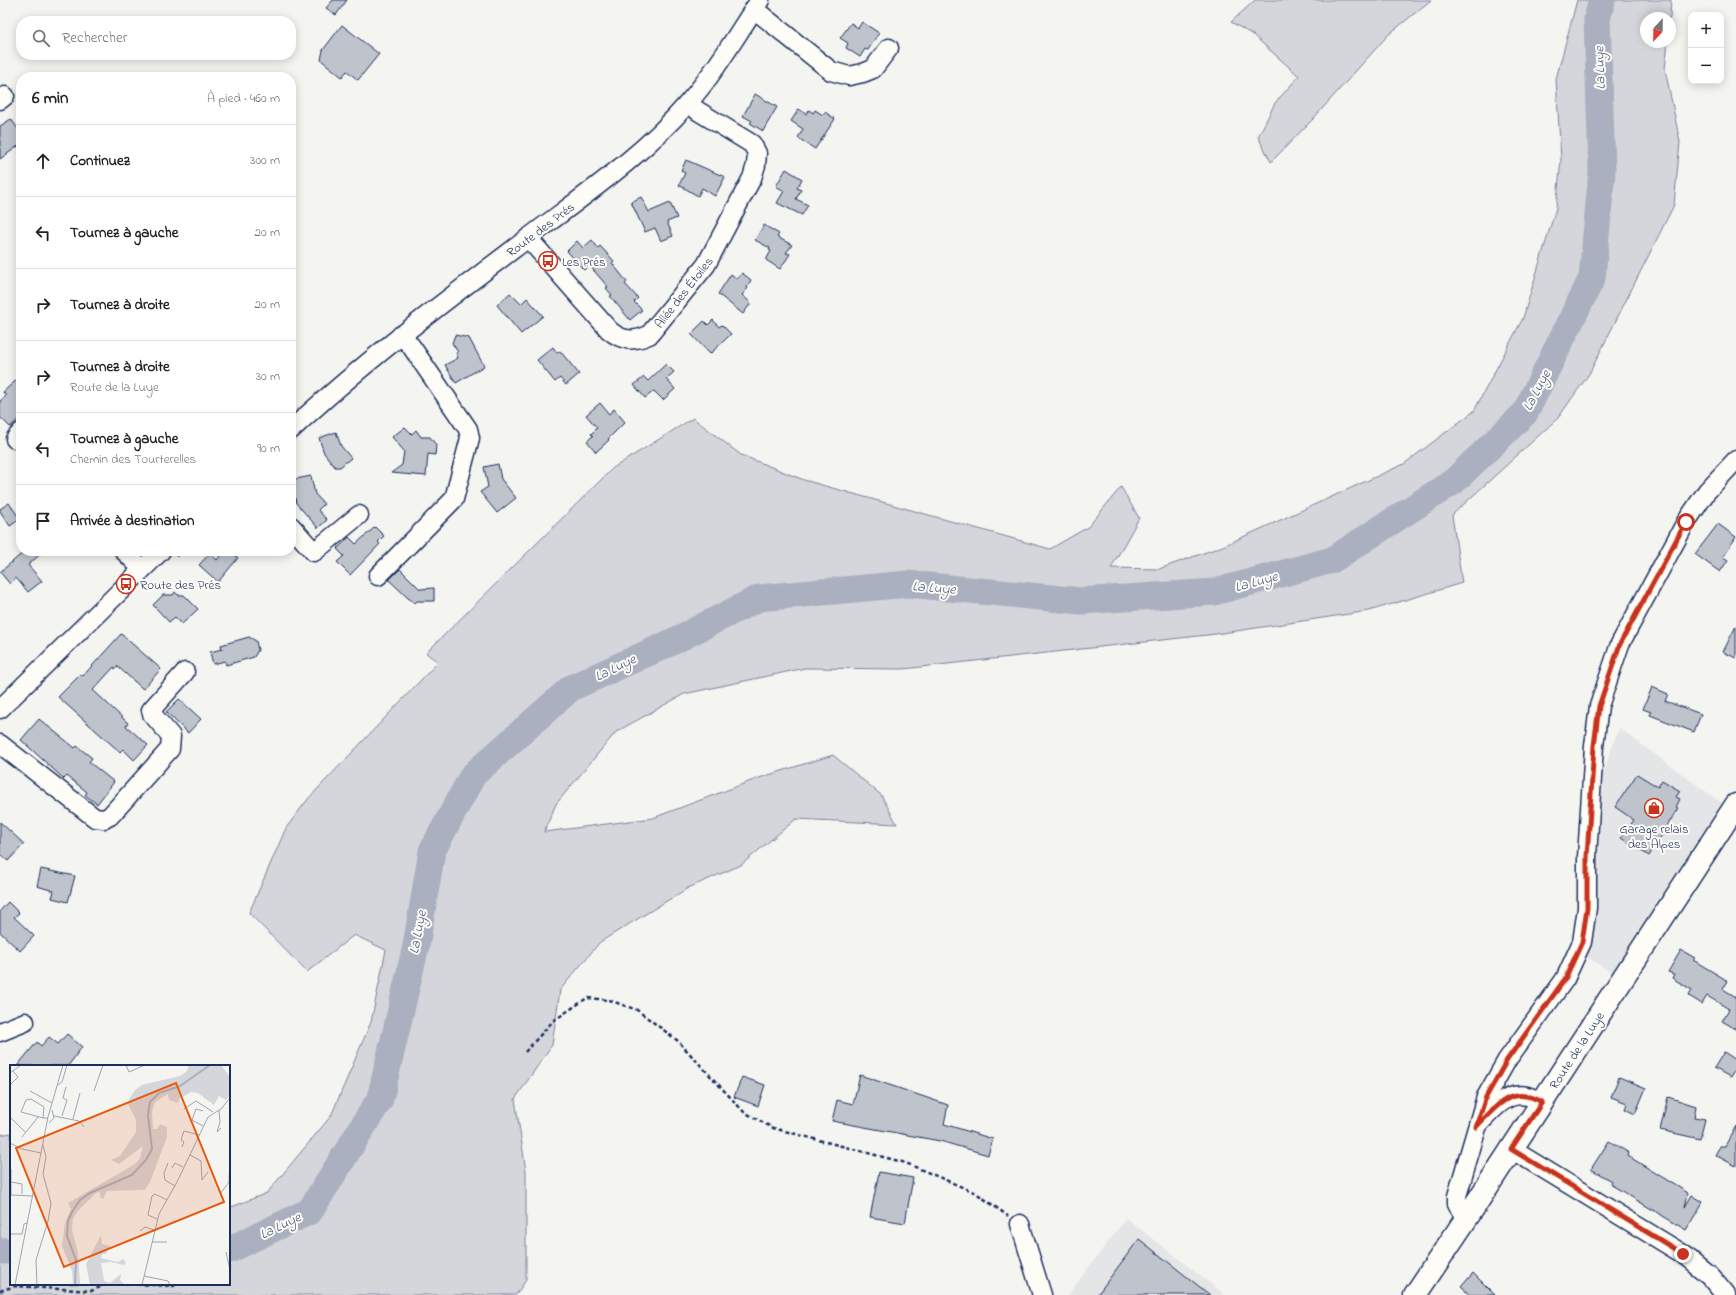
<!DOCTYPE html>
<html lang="fr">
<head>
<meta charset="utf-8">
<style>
  :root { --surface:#fff; --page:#f2f2f2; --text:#222; --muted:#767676; --line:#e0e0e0 }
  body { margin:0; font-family:"Indie Flower",sans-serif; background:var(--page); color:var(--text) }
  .controls { position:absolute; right:12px; top:12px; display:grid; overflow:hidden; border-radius:8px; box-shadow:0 2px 10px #0003 }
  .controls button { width:36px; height:36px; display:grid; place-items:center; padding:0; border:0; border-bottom:1px solid var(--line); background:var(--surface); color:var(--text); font:20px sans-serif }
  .compass { position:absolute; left:1640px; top:12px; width:36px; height:36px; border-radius:50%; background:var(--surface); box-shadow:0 2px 10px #0003; rotate:202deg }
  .stop { position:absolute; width:12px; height:12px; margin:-9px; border:3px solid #c8321e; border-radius:50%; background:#fff }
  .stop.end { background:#c8321e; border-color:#fff; box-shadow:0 1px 4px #0008 }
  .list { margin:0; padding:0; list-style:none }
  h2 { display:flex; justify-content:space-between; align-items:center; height:52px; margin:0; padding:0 16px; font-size:17px }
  h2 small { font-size:13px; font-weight:400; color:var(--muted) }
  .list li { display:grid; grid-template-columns:26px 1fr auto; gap:12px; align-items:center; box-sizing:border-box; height:72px; padding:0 16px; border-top:1px solid var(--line) }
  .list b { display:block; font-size:15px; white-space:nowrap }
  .list p { margin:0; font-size:13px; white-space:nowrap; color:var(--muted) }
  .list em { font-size:13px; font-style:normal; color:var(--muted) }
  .icon { flex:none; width:22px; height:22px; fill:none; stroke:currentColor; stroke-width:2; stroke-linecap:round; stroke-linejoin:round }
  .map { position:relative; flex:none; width:1736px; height:1295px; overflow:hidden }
  .search { position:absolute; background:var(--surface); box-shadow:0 2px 10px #0003; left:16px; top:16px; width:280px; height:44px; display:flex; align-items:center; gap:10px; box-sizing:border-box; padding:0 14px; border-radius:16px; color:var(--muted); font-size:15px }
  .panel { position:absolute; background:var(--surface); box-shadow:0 2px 10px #0003; left:16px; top:72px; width:280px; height:484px; border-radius:16px }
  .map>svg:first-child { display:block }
  .built { fill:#e4e5e6 }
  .green { fill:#d4d6db; stroke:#78829c }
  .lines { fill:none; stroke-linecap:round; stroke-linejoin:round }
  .river { stroke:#aab0bf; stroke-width:27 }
  .building { fill:#bfc3cc; stroke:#1b2f5e }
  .minor-casing { stroke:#1b2f5e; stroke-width:21 }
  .major-casing { stroke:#1b2f5e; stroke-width:25 }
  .path { stroke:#1b2f5e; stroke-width:2.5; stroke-dasharray:4 3; stroke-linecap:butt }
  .minor { stroke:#fdfcf7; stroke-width:18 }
  .major { stroke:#fdfcf7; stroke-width:22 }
  .route { stroke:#c8321e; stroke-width:5 }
  .labels { text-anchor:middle; stroke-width:4; stroke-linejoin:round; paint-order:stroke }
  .street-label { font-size:13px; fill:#1b2f5e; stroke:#fdfcf7 }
  .poi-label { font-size:13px; fill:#1b2f5e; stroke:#fdfcf7; text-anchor:start }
  .water-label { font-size:14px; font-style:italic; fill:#46567b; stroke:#fdfcf7 }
  .inset-river { fill:none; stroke:#aab0bf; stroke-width:2 }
  .inset-road { fill:none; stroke:#9da5b6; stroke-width:1 }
  .view { fill:#e8590c; fill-opacity:0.15; stroke:#e8590c; stroke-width:2 }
  .inset-edge { fill:none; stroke:#1b2f5e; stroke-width:2 }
</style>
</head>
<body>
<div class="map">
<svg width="1736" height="1295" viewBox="0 0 1736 1295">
  <rect width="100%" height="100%" fill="#f4f4f1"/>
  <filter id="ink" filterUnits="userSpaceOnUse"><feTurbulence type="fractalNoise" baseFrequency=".025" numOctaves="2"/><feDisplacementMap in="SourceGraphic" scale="8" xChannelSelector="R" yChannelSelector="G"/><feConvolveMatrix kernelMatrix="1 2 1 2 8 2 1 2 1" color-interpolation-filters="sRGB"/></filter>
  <g filter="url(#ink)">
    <g class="built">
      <path d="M1619 728 1723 804 1613 973 1587 957 1596 792Z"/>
      <path d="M1126 1218 1225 1295H1068Z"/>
    </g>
    <g class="green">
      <path d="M1255 0H1431L1388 35 1313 119 1271 162 1258 137 1275 103 1299 76 1253 35 1231 22Z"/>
      <path d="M1577 0H1671L1670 18H1646V42H1668L1665 69 1680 142 1674 205 1589 374 1558 418 1452 515 1462 583 1369 611 1216 634 903 669 805 668 684 694 616 732 556 804 544 832 653 818 759 778 833 755 881 795 897 824 796 819 741 865 688 888 600 942 560 990 552 1045 515 1099 526 1171V1280L516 1295H0V1135L11 1133V1284H229V1208L267 1193 331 1116 371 1022 386 950 354 935 307 972 249 913 286 828 308 799 438 662 426 653 613 468 693 418 741 455 804 480 1050 549 1088 527 1121 487 1139 518 1111 568 1159 569 1223 546 1404 464 1474 411 1523 318 1556 208 1561 160 1556 79Z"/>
    </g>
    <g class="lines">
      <g class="river">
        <path d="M229 1250 310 1211 380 1099 416 946 432 851 473 775 571 688 670 643 759 598 908 584 1081 601 1214 592 1332 560 1453 482 1525 413 1592 278 1602 171 1597 19 1602 0"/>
        <path d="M0 1251H11"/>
      </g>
    </g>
    <g class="building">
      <path d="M333 0H347L336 15 326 8Z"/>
      <path d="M862 22 879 33 868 50 865 49 860 57 846 48 848 43 840 38 851 23 858 28Z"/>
      <path d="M342 25 379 54 358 80 347 71 342 77 321 60 323 50Z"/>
      <path d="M755 94 777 107 763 131 750 123 752 121 743 116Z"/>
      <path d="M799 109 806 114 809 110 813 113 815 110 823 115 825 112 835 119 815 149 798 138 803 129 791 121Z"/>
      <path d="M11 119 21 133V144L0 159V126Z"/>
      <path d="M686 160 725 177 715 196 702 188 698 196 679 185 685 173 681 171Z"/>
      <path d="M786 169 802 179 797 188 801 190 796 199 808 205 802 215 777 203 784 191 776 186Z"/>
      <path d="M641 197 649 212 670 203 677 218 667 222 673 236 661 241 655 228 645 232 631 202Z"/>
      <path d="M764 225 779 234 777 237 792 245 786 253 790 254 780 269 766 260 771 251 769 250 770 248 755 240Z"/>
      <path d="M592 240 598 248 600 246 614 261 612 263 627 282 625 284 638 298 634 302 642 310 630 320 610 296 612 295 606 288 608 287 589 265 584 270 567 251 577 241 583 248Z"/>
      <path d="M742 273 751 280 747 287 748 288 742 295 751 303 743 314 718 294 731 274 737 279Z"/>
      <path d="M510 293 521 304 527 298 543 316 521 334 497 305Z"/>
      <path d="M713 320 719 327 722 325 731 334 710 354 691 334 704 321 708 325Z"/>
      <path d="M455 335 469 338 484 366 456 383 445 365 458 358 456 353 458 352 452 343Z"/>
      <path d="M553 347 557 353 560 351 579 374 566 385 560 378 555 382 537 360Z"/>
      <path d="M666 364 674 372 666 379 675 389 663 400 654 391 645 398 634 385 644 377 648 381Z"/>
      <path d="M21 376V417L10 427 0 417V401L6 396 3 392Z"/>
      <path d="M600 403 609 414 614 409 625 422 608 439 609 440 596 452 587 441 593 436 591 434 597 428 586 415Z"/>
      <path d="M405 427 412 434 416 430 421 437H430L436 445 435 455 428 454 426 476 391 473 402 465 404 451 392 437Z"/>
      <path d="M336 432 341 446 351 458 340 467H335L324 453 319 438Z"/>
      <path d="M498 464 501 479 516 498 497 513 480 492 488 487 484 467Z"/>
      <path d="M311 476 315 494 324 504 318 510 327 520 318 528 296 503 291 480Z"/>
      <path d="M9 503 20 519 10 526 0 511V509Z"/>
      <path d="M1718 524 1736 537 1723 557 1728 560 1720 572 1695 554Z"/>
      <path d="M375 527 384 536 378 542 380 544 350 575 337 562 344 556 337 549 349 537 356 544Z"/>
      <path d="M25 551H44L28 565 42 581 28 592 16 578 10 584 0 572Z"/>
      <path d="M224 551H231L238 558 218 582 199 565 210 553 217 560Z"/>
      <path d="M400 569 420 589 434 588V601H417L415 603 408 598 389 580Z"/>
      <path d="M175 592 178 595H184L198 609 182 624 175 617 169 622 153 605 163 595H173Z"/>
      <path d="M1736 626V658L1723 652Z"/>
      <path d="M121 634 161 669 143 689 117 666 115 669 114 667 93 690 128 723 126 726 148 745 134 760 123 749 120 752 58 697 81 674 83 676Z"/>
      <path d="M249 637 256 641 258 650 254 657 226 665 225 661 213 664 210 652 222 649 221 645Z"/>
      <path d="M1652 687 1668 694 1665 701 1701 714 1694 732 1650 715 1651 712 1643 709Z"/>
      <path d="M179 699 201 719 188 733 166 712Z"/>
      <path d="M39 719 75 748 77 746 92 758 89 762 114 782 97 804 85 795 87 792 67 776 64 779 21 740Z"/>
      <path d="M1637 774 1658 787 1662 780 1680 791 1676 797 1680 799 1676 807 1678 808 1649 856 1621 838 1634 820 1615 807Z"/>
      <path d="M0 822 24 844 8 861 0 854Z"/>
      <path d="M41 869 75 876 68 902 52 898 54 891 37 886Z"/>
      <path d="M8 902 19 913 14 917 34 936 20 951 0 932V911Z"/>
      <path d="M1681 950 1695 958 1693 960 1728 981 1723 989 1736 997V1029L1722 1021 1729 1009 1707 996 1702 1004 1689 996 1692 990 1672 978 1674 974 1668 972Z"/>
      <path d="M67 1034 82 1047 68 1066H17L37 1042 41 1046 49 1037 58 1044Z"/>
      <path d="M1724 1052 1736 1060V1067L1730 1077 1714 1068Z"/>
      <path d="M860 1075 948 1105 944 1124 993 1139 988 1155 940 1141 832 1121 837 1100 853 1104Z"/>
      <path d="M742 1077 765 1085 758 1106 734 1097Z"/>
      <path d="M1619 1077 1646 1088 1635 1114 1625 1109 1627 1103 1611 1097Z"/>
      <path d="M1668 1097 1696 1106 1694 1117 1705 1119 1700 1139 1660 1130Z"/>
      <path d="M1736 1126V1166L1715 1155 1720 1146H1725Z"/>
      <path d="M1609 1141 1629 1153 1628 1156 1688 1193 1685 1207 1692 1195 1703 1202 1686 1230 1610 1184 1611 1181 1591 1169Z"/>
      <path d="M879 1172 913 1178 905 1223 870 1217Z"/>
      <path d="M1139 1239 1210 1295H1097Z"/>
      <path d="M1473 1273 1495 1295H1470L1461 1287Z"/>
    </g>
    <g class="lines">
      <g class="minor-casing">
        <g id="minor">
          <path d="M754 9 831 71 849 76 863 73 873 69 889 48"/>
          <path d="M0 100 5 96"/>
          <path d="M528 238 609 330C622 341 633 342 649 335L706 265 752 178 756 165 757 153 752 144 698 111 688 103"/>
          <path d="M291 430C368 358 452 296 536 232 589 192 645 153 688 103 716 71 737 34 760 0"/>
          <path d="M15 439 21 432"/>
          <path d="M291 526 314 552 359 515"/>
          <path d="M124 551 142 569"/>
          <path d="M378 576 454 499 470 438 468 429 411 346 401 335"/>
          <path d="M0 709 161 551"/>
          <path d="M0 744 95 818 104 819 110 816 170 749 171 736 152 714 151 710 185 672"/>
          <path d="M0 1032 25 1022"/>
          <path d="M1479 1124C1499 1103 1512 1085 1542 1102"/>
          <path d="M1511 1149 1683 1254 1710 1276 1726 1295"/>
          <path d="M1466 1219 1457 1204V1196L1486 1097 1507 1060 1565 979 1582 942 1587 908V857L1594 746 1599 706 1620 644 1686 522 1707 491 1736 460"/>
          <path d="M1020 1224 1042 1295"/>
        </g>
      </g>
      <g class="major-casing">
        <path id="major" d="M1415 1295 1466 1219 1736 805"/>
      </g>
      <g class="path">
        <path d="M176 556 182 551"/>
        <path d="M525 1052 553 1021 587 998 609 1000 637 1010 678 1041 744 1112 773 1128 906 1163 976 1193 1008 1216"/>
        <path d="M229 1265H230"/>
        <path d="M137 1284 173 1286 178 1284"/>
        <path d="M0 1291 15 1286 91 1291 107 1284"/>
      </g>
      <use href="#minor" class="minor"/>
      <use href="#major" class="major"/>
    </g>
  </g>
  <g class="lines" filter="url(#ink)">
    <path class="route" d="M1683 1254 1511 1149 1542 1102C1511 1084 1497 1106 1476 1127L1486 1097 1507 1060 1565 979 1582 942 1587 908V857L1594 746 1599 706 1620 644 1686 522"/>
  </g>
  <defs>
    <g id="bus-ring" transform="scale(1)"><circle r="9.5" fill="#fdfcf7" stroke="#c8321e" stroke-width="1.5"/><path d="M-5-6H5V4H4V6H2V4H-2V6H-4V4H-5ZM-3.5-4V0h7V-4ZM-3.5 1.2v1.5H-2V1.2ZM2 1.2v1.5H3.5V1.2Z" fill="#c8321e"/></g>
    <g id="shop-ring" transform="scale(1)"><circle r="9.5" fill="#fdfcf7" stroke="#c8321e" stroke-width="1.5"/><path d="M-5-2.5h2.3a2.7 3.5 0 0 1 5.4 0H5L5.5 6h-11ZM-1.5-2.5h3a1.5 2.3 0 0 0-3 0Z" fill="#c8321e"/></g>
  </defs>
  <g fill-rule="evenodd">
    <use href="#bus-ring" x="548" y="261"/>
    <use href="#bus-ring" x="126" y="584"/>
    <use href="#shop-ring" x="1654" y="808"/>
  </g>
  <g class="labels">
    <g class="street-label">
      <text transform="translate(540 229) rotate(-37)" y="5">Route des Prés</text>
      <text transform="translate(683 292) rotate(-52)" y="5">Allée des Étoiles</text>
      <text transform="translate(1576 1050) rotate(-57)" y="5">Route de la Luye</text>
    </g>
    <g class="poi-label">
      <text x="562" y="266">Les Prés</text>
      <text x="140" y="589">Route des Prés</text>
      <text x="1654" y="833" text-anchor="middle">Garage relais<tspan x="1654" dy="15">des Alpes</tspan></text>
    </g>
    <g class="water-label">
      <text transform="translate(1599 68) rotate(-92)" y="5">La Luye</text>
      <text transform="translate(1536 390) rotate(-62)" y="5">La Luye</text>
      <text transform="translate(1256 581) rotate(-15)" y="5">La Luye</text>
      <text transform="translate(934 587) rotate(5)" y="5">La Luye</text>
      <text transform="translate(615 667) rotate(-26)" y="5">La Luye</text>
      <text transform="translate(417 932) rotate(-79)" y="5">La Luye</text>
      <text transform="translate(280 1225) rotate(-26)" y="5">La Luye</text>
    </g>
  </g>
  <g transform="translate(10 1065)">
    <rect width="220" height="220" fill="#f4f4f1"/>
    <path d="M179 0H211L220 12V30L216 35 209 31 204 40 188 28 181 27 169 34 168 38 159 35 158 29 145 37 142 47 143 64H147L150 59 157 62V72L140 117 135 125 97 126 93 134 90 132V127L86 128 67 147 63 154 62 165 68 188 70 217V220H63L62 206 52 181 55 157 61 144 58 138 125 99 130 93 133 81 109 99 101 95 110 91 126 67V55L118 39 119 34 125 25 132 20 170 11 177 6ZM91 170 92 179 100 181 96 189H92L91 193 108 197 113 194 116 197 114 200 101 197 91 198 94 216 100 218 111 209 110 215 115 220H80L76 199Z" fill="#d4d6db"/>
    <path class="inset-river" d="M65 220 66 195 57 171 58 156 62 147 70 135 80 128 122 110 136 95 142 84 138 50 140 37 149 28 170 21 200 0"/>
    <path class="inset-road" d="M116 0 119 7 135 0M0 8 11 0M0 20 8 12 3 6M48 20 52 17 57 0M20 26 42 38M84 26 93 0M174 44 186 36 203 47M209 45 210 57 207 67 211 63M193 46 186 44 182 55 193 61M44 51 69 56 74 62M52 51 57 35 53 33 56 22M1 53 16 68M33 53 34 42 21 34 16 35 11 47 33 53H38M63 54 70 28M39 58 44 53 42 45M12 72 28 52M0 78 12 84 31 88M172 82 174 77 171 75 174 66 189 70M180 90 191 96 192 115 198 107M158 98 154 108 155 115 165 121M162 103 165 98 173 102M1 117 12 119V129M210 129 219 117 220 88M0 130 23 131M1 130V104M147 154 138 150 142 131 145 129 157 135M130 166 135 162 144 165M0 169H12L14 159 17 158M142 177H157M216 187 220 205M134 211 158 216 160 220M5 220 38 52 53 0M27 220 26 195 38 156 41 138 33 109 36 92 33 80M132 220 149 149 167 117 198 52 211 44 220 33"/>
    <path class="view" d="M166 18 214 137 54 202 6 83Z"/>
    <rect width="220" height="220" class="inset-edge"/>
  </g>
</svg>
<div class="controls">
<button>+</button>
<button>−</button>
</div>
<svg class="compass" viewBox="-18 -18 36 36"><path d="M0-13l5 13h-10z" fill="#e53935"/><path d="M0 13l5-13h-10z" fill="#767676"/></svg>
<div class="stop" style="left:1686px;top:522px"></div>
<div class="stop end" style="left:1683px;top:1254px"></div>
<div class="search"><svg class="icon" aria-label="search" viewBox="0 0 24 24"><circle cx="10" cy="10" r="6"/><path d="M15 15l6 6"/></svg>Rechercher</div>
<section class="panel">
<h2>6 min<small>À pied · 460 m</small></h2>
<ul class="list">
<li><svg class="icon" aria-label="ahead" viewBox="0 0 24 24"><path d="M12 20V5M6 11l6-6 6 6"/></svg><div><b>Continuez</b></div><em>300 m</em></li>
<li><svg class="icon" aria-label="left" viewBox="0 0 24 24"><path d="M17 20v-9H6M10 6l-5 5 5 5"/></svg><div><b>Tournez à gauche</b></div><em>20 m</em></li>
<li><svg class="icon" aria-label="right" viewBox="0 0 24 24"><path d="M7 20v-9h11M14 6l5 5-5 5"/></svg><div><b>Tournez à droite</b></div><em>20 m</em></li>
<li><svg class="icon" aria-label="right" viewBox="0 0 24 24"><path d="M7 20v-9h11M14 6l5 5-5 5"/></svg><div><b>Tournez à droite</b><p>Route de la Luye</p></div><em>30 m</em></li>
<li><svg class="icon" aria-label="left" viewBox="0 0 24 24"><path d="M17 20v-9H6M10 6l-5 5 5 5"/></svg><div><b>Tournez à gauche</b><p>Chemin des Tourterelles</p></div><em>90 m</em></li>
<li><svg class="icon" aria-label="arrive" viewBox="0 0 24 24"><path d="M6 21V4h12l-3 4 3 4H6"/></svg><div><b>Arrivée à destination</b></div></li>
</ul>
</section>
</div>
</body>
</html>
